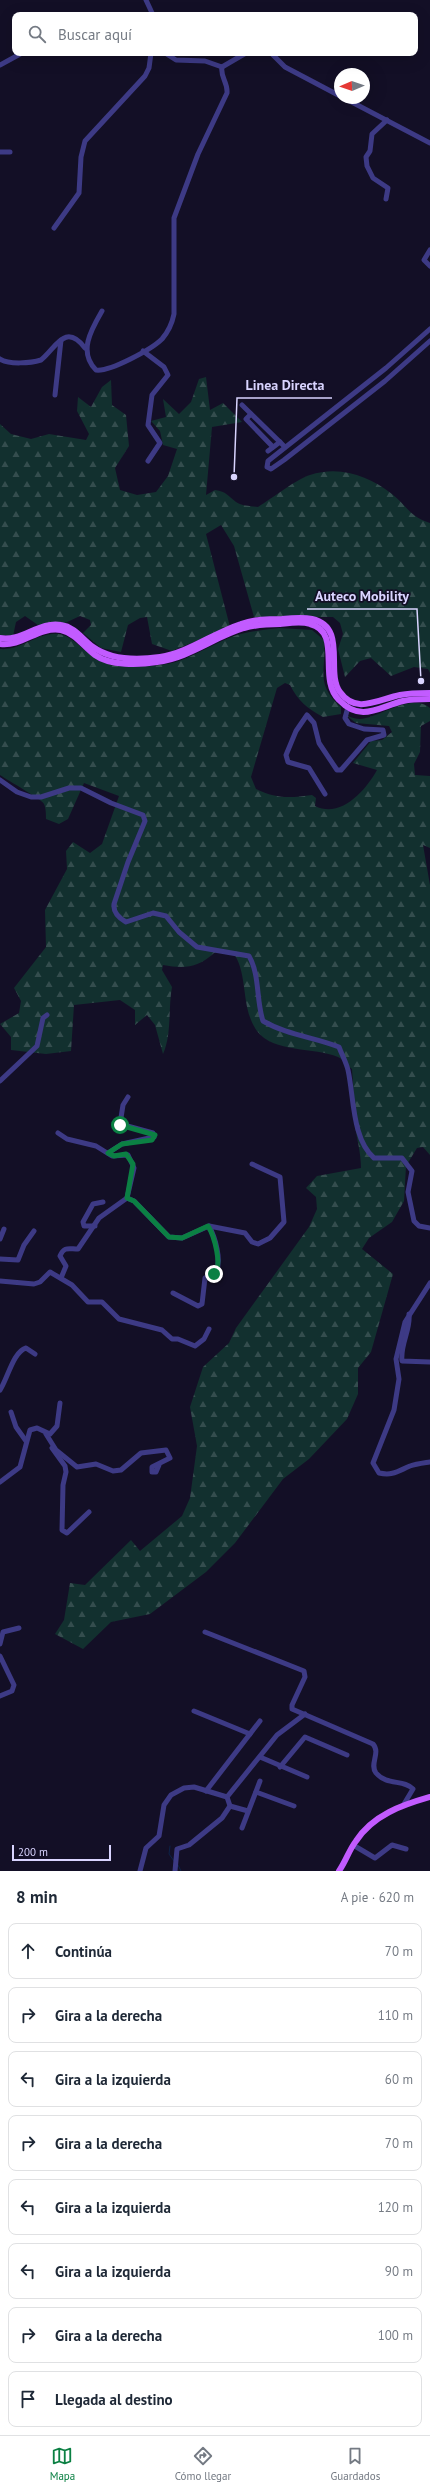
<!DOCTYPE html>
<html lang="es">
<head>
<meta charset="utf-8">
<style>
  :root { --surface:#fff; --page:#f6f6f7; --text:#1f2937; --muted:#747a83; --line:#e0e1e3; --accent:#0b8043 }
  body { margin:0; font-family:"PT Sans",sans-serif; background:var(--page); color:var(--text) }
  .compass { position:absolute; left:334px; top:68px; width:36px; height:36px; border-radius:50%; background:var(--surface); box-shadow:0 4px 16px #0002; rotate:268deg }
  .scale { position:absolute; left:12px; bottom:10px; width:99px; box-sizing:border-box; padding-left:4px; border:2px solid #d9d4ff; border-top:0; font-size:11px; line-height:14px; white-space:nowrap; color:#d9d4ff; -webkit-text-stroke:3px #130f26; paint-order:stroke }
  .stop { position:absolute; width:12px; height:12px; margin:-9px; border:3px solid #0b8043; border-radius:50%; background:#fff }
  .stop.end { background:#0b8043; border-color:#fff; box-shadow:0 1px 4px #0008 }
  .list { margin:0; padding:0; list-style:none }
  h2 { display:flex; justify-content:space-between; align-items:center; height:52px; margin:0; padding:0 16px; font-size:17px }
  h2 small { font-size:13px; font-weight:400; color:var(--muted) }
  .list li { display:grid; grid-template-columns:26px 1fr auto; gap:12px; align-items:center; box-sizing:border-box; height:56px; margin:0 8px 8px; padding:0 8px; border:1px solid var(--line); border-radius:8px }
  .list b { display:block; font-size:15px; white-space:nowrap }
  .list em { font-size:13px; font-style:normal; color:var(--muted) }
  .icon { flex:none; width:22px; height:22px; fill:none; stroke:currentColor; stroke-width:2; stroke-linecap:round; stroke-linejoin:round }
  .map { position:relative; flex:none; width:430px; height:1871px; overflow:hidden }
  .search { position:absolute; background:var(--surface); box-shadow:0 4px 16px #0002; left:12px; right:12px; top:12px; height:44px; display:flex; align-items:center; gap:10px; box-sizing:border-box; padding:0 14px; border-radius:8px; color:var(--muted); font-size:15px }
  .sheet { height:564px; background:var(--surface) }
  nav { display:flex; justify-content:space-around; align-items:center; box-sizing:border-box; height:56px; border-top:1px solid var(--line); background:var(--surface); font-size:11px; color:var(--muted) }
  nav a { display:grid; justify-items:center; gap:2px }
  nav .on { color:var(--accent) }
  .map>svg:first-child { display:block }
  .forest { fill:url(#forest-firs) }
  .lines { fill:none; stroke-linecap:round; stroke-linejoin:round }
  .stream { stroke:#0c2248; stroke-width:1 }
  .minor { stroke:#3d3a85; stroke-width:5 }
  .major { stroke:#c25bff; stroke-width:6 }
  .route { stroke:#0b8043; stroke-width:5 }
  .leader { fill:none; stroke:#d9d4ff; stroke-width:1.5 }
  .callout-dot { fill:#d9d4ff; stroke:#130f26; stroke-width:1.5 }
  .callout-label { font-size:14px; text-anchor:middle; font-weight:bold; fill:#d9d4ff; stroke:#130f26; stroke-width:3.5; stroke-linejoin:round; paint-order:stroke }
</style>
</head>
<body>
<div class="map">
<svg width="430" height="1871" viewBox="0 0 430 1871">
  <defs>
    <pattern id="forest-firs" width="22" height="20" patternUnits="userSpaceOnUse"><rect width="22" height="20" fill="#12302f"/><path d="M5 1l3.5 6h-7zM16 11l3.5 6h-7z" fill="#344d4e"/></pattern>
  </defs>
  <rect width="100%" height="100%" fill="#130f26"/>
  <g class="forest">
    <path d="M206 377 210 410 223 403 242 422 212 427 206 495 215 490C227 492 227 495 236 502 242 506 251 506 258 507 271 499 298 478 310 475 340 465 369 476 392 494 407 506 410 517 430 523V673L428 669 414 667 391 676 371 658 360 661 345 677 338 649 343 634 340 623 333 617H254L234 546 221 525 206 534 230 627 172 651 152 644 147 617 140 618 128 625 121 652 101 648 83 633 91 625 90 620 80 616 65 623 56 622 38 625 25 616 16 622 13 636 0 635V424L11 434 31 439 49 434 86 440 89 434 77 411 78 397 91 407 102 387 111 380 112 405 126 415 129 446 115 468 120 490 137 495 156 492 168 476 177 449 163 445 160 431 151 421 166 417 163 399 179 414 191 402 199 379Z"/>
    <path d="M279 628 312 630 324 640C327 670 314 683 341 707V714L323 717C307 708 298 701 290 685L285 683 277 688 251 777 256 789C276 799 291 798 312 795L316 798 315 806C341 819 366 790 377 770L353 763 371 741 382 740 392 732 389 726 356 723 347 716C351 717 356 719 360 719 380 718 411 692 430 708V721L421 726 420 752 414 764 415 775 430 776V848L423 845 430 885V1155L423 1147 417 1148 406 1166 404 1201 392 1222 369 1238 362 1249 393 1274 371 1352 358 1368V1394L347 1419 309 1459 283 1479 235 1543 206 1572 150 1614 111 1622 83 1649 55 1634 64 1620 70 1583 85 1585 131 1540 140 1551 182 1516 190 1498 197 1446 190 1407 203 1367 229 1343 236 1328 309 1227 317 1209 316 1197 306 1188 317 1176 361 1168C361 1153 357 1140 355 1125 353 1106 354 1088 352 1069 348 1066 343 1059 338 1057 315 1047 273 1053 257 1031 240 1007 249 975 233 952L214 953C198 968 184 969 163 965L162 970 172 987C168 1008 172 1034 163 1054L155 1025 147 1015 135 1025V1010L120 1000 74 1005 71 1051 46 1054 11 1050V1037L0 1024 19 1013 21 1001 14 988 46 947 45 910 67 869 66 851 73 842 90 853 102 844 119 796 84 783 68 819 59 824 46 819C46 815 46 808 44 804 43 800 7 780 0 775V649C21 651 38 632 58 634 76 635 89 663 118 666 136 667 161 667 179 661 198 654 217 642 237 635 250 631 265 630 279 628Z"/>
  </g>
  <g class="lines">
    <g class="stream">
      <path d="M170 1846 169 1854 174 1861"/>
      <path d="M178 1865 181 1871"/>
    </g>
    <g class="minor">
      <path d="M146 0 153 15"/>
      <path d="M68 15H82"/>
      <path d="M165 53 176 60 205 61 222 67"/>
      <path d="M271 53 285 67 340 96"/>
      <path d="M0 65 22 53"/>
      <path d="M222 67 246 53"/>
      <path d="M344 98 430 143"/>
      <path d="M0 152H10"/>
      <path d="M386 199 388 188 373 178 367 166 366 157 370 151 372 134 387 120"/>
      <path d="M54 228 79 193 81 157 85 141 145 76 149 68 151 53"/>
      <path d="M430 250 424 260 430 266"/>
      <path d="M102 311C91 330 78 352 96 370 110 372 152 349 162 339 168 332 172 324 174 314V218L198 154 227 93C228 82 220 77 222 67"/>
      <path d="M430 329 386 368 268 461 267 467 271 469 284 460 385 381 430 341"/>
      <path d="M143 351 164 367 168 375 152 395 148 425 160 443 148 461"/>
      <path d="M0 359C9 365 31 363 41 360 56 348 65 322 85 348"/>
      <path d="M55 395 61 340"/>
      <path d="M242 405 285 447"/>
      <path d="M251 414 246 419 273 447"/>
      <path d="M268 451 280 442"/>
      <path d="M0 780 17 792 31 797H41L69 788H81L111 803 143 815 145 821 128 862 114 904C113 912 119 918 126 922L153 913 166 916 179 932 197 947 249 956C260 975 256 1000 263 1021 287 1035 314 1037 339 1047 342 1055 346 1062 348 1070 354 1097 352 1139 374 1158H402L412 1171 408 1192 414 1221 419 1226 430 1228"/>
      <path d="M325 794 309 768 288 762 286 755 296 731 307 715 314 723 319 743 337 770H341L367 740 384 735 383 730 364 729 349 724 345 718 348 707"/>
      <path d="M0 1081 37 1046 43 1018 47 1015"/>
      <path d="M58 1133 67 1139 96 1146 112 1156 128 1155 134 1168 127 1198"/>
      <path d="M108 1153 122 1144 154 1137 153 1133 120 1124 123 1105 128 1097"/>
      <path d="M95 1226H84L83 1222 93 1204 103 1202"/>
      <path d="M0 1239 4 1229"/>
      <path d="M0 1259 18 1260 24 1245 34 1231"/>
      <path d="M61 1278 66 1266 60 1256C64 1246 69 1249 78 1249L99 1218 127 1198 134 1201 169 1237 182 1238 209 1226 245 1233 252 1242 258 1244 270 1238 284 1222 280 1177 252 1164"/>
      <path d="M0 1281 34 1284 40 1282 50 1272 72 1285 88 1302H102L119 1319 162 1330 172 1339H178L195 1346 204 1339 209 1329"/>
      <path d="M430 1283 405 1322 396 1359 399 1379 394 1410 373 1463 379 1473C393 1476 398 1471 410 1466 416 1464 424 1463 430 1462"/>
      <path d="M173 1293 198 1306 202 1304 205 1278 216 1272C222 1260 215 1237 209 1226"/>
      <path d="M409 1314C411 1330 400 1344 402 1361L430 1362"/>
      <path d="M0 1390C8 1378 13 1352 26 1348L35 1354"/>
      <path d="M11 1412 16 1427 26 1441"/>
      <path d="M46 1434 56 1450 77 1467 96 1464 113 1471 121 1470 141 1453 166 1450 170 1458 152 1467V1472H156L159 1465"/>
      <path d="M52 1448 65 1466 66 1472 63 1485 62 1530 67 1533 89 1512"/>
      <path d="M0 1482 20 1467 30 1430 37 1428 50 1434 57 1426 60 1403"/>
      <path d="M205 1632 304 1671 305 1677 292 1705V1709L373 1744C381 1753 369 1764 376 1773 387 1786 404 1779 413 1789L404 1804"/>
      <path d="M0 1644 3 1632 19 1628"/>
      <path d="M0 1656 14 1685 12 1691 0 1696"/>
      <path d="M194 1711 250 1734"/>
      <path d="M260 1757 307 1777"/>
      <path d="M280 1767 305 1737 347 1755"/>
      <path d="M206 1791 260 1721"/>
      <path d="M256 1792 294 1806"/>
      <path d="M230 1806 248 1811"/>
      <path d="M242 1828 260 1781"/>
      <path d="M353 1845 375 1858 392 1845 406 1849"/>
      <path d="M140 1871 146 1848 159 1836 164 1805 171 1795 184 1788 194 1787 227 1797 277 1735 305 1714"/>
      <path d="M175 1871 177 1849 189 1845 222 1818 230 1806 227 1797"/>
    </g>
    <g class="major">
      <path d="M0 638C22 642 39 621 61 625 75 627 82 639 93 647 111 660 139 660 160 657 188 653 213 633 241 624 254 619 268 619 282 619 292 618 303 617 312 619 348 627 325 672 340 692 356 715 379 699 400 695 410 693 420 693 430 693"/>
      <path d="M0 644C22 647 39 626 61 630 75 633 84 647 95 655 110 666 139 665 157 662 189 658 214 637 244 628 255 625 268 624 280 624 290 623 301 621 310 624 343 632 317 679 339 700 361 723 379 707 403 701 411 699 421 699 430 699"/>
      <path d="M339 1871C346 1861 349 1850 356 1841 373 1815 402 1805 430 1797"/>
    </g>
  </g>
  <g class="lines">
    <path class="route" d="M120 1125 155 1135 152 1140 122 1144 108 1153 114 1156 126 1154 133 1164 127 1198 134 1201 169 1237 182 1238 208 1226C214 1235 223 1266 214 1274"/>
  </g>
  <path class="leader" d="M234 477L237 398H332M421 681L417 609H307"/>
  <g class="callout-dot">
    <circle cx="234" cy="477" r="4"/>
    <circle cx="421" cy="681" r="4"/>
  </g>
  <g class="callout-label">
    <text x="285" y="390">Linea Directa</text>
    <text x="362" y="601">Auteco Mobility</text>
  </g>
</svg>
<svg class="compass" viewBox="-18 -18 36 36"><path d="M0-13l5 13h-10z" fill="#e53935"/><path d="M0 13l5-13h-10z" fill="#747a83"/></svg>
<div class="scale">200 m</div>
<div class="stop" style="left:120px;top:1125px"></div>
<div class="stop end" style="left:214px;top:1274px"></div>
<div class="search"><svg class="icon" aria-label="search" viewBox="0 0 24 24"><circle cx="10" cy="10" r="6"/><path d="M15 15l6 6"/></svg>Buscar aquí</div>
</div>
<section class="sheet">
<h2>8 min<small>A pie · 620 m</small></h2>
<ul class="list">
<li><svg class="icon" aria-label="ahead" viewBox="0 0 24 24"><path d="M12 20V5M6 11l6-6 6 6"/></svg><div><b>Continúa</b></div><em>70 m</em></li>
<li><svg class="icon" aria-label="right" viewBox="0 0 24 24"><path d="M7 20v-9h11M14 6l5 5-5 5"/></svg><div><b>Gira a la derecha</b></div><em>110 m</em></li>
<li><svg class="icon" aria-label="left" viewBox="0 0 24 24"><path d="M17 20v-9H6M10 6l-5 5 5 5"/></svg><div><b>Gira a la izquierda</b></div><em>60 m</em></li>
<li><svg class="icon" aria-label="right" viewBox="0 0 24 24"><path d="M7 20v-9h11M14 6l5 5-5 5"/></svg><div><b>Gira a la derecha</b></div><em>70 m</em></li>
<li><svg class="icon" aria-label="left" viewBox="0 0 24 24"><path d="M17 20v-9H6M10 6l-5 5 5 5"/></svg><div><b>Gira a la izquierda</b></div><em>120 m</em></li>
<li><svg class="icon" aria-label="left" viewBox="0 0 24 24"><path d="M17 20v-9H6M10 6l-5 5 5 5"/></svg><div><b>Gira a la izquierda</b></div><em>90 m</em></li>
<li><svg class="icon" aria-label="right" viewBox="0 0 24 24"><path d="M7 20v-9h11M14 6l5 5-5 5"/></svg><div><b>Gira a la derecha</b></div><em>100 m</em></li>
<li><svg class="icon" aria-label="arrive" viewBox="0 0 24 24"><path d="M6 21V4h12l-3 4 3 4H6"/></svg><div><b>Llegada al destino</b></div></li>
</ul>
</section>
<nav>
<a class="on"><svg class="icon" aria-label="map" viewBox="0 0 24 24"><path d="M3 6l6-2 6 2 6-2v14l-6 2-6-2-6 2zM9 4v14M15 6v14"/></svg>Mapa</a>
<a><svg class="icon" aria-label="directions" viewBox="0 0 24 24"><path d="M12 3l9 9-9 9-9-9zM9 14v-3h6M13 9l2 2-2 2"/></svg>Cómo llegar</a>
<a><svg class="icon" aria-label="saved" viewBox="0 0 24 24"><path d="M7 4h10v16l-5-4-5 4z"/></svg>Guardados</a>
</nav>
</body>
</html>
